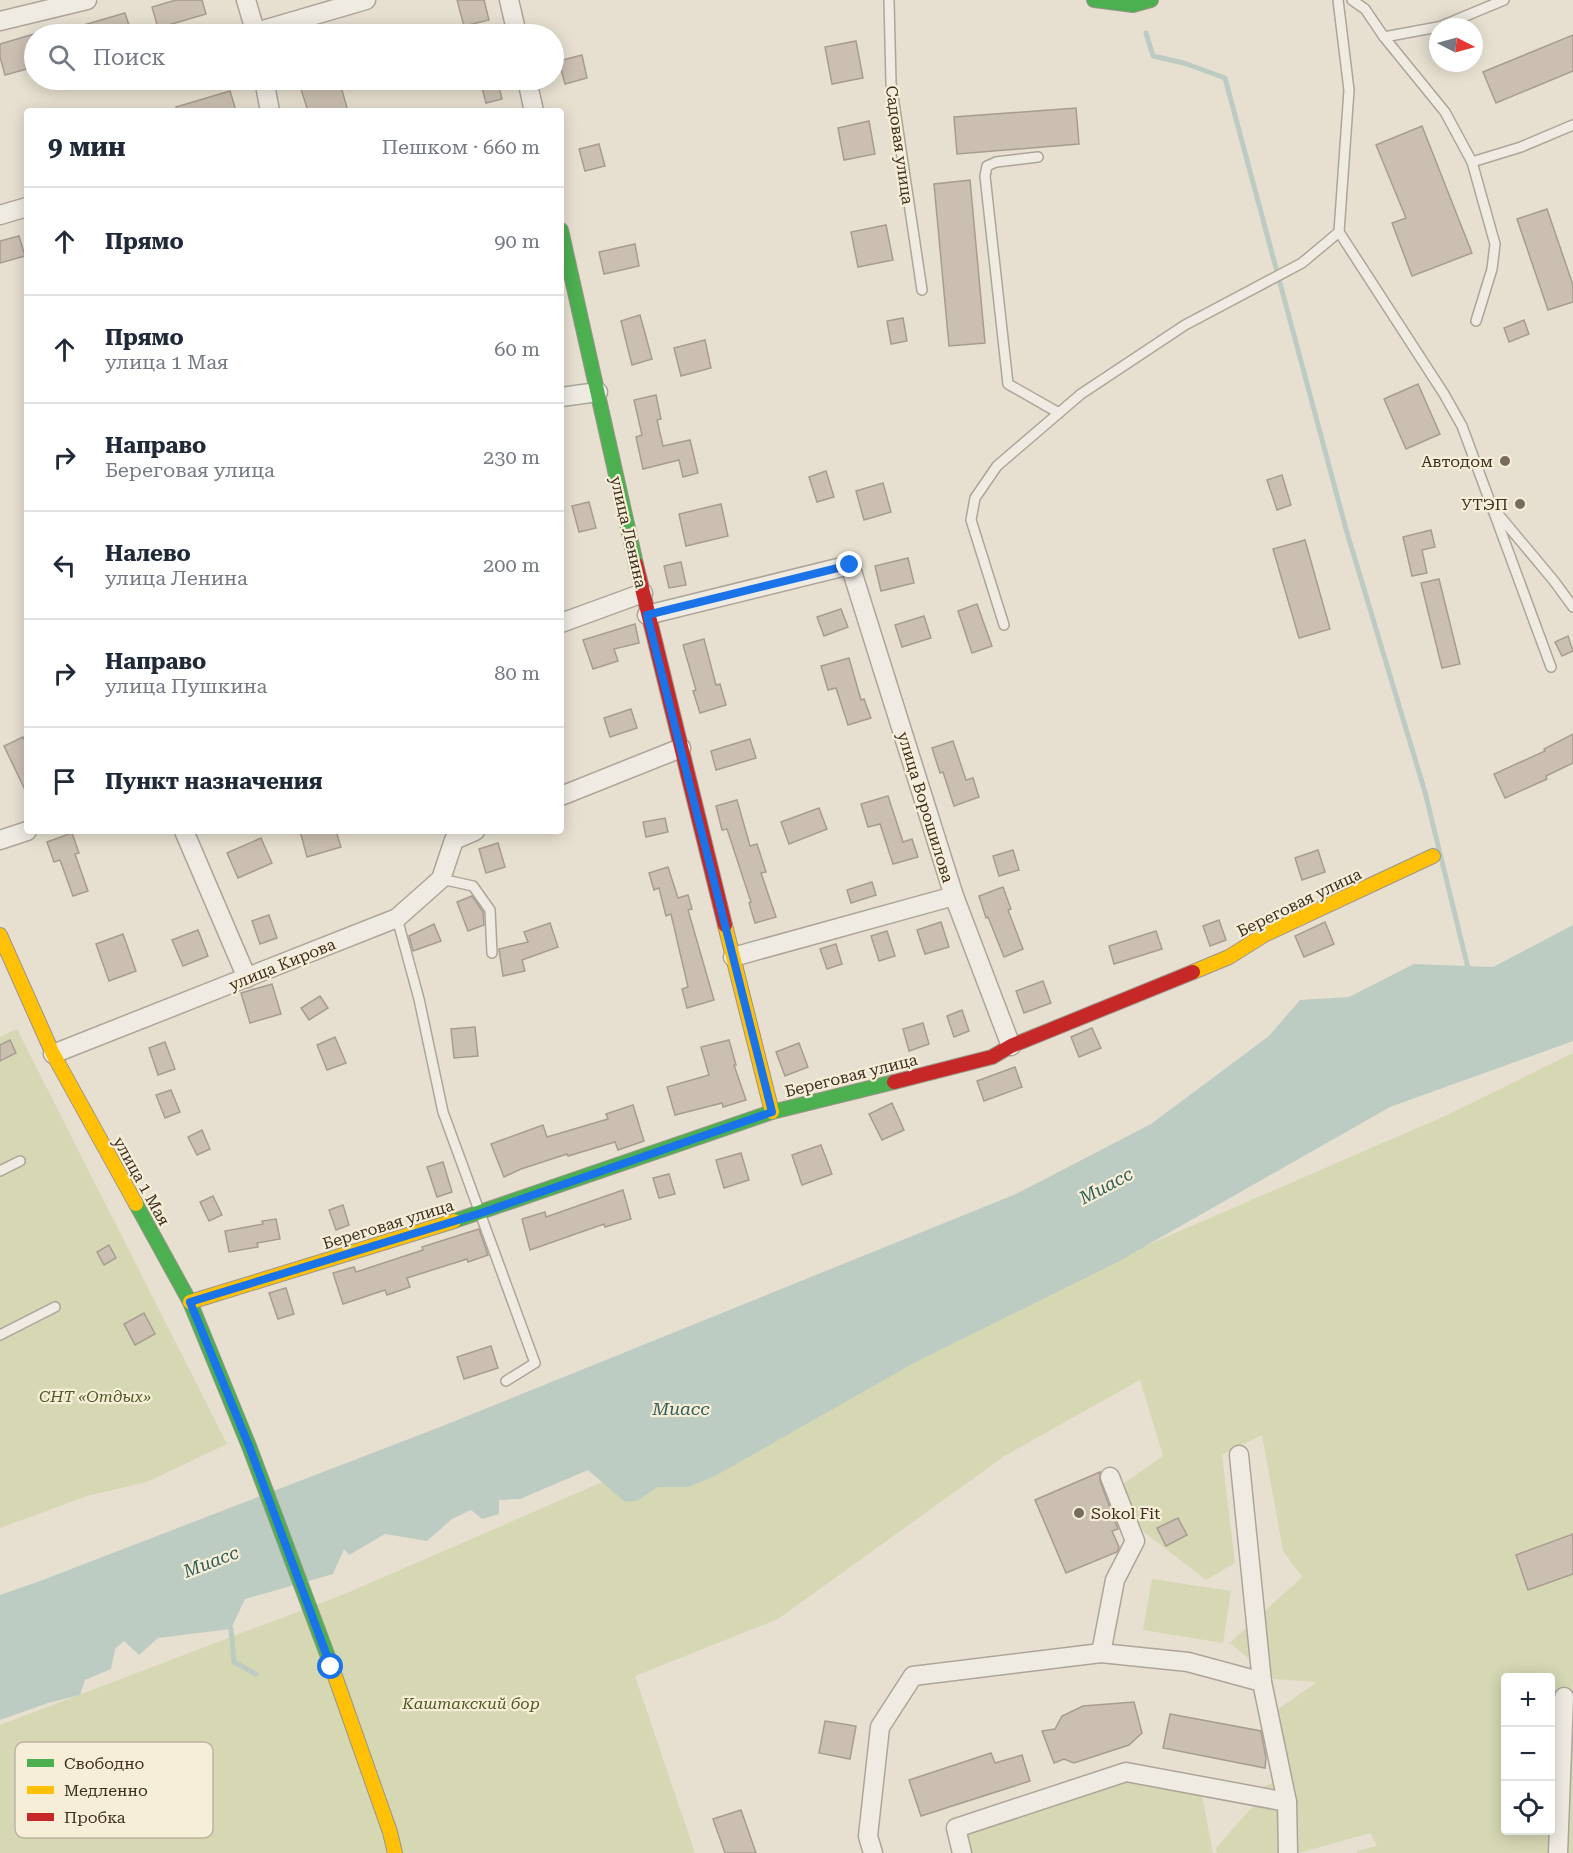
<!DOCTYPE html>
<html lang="ru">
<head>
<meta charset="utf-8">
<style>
  :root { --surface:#fff; --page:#f2f2f3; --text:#1f2937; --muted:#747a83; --line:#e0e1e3 }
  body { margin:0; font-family:"Roboto Serif",serif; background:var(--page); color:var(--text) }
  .controls { position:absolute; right:18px; bottom:18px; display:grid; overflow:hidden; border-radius:6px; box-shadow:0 3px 15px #0003 }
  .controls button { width:54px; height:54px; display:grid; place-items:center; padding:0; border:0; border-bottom:2px solid var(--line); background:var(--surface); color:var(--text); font:30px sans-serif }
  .compass { position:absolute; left:1429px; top:18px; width:54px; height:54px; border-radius:50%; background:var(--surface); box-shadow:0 3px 15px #0003; rotate:96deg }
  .stop { position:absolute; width:18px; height:18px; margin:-14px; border:4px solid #1a73e8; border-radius:50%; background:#fff }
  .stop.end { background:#1a73e8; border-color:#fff; box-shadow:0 2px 6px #0008 }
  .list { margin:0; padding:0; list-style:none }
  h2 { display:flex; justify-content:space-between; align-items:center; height:78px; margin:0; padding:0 24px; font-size:26px }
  h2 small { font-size:20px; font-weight:400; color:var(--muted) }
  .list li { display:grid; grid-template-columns:39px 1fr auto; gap:18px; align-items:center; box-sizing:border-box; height:108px; padding:0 24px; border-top:2px solid var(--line) }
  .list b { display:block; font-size:22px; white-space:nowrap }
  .list p { margin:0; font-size:20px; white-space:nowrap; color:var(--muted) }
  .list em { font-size:20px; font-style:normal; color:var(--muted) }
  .icon { flex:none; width:33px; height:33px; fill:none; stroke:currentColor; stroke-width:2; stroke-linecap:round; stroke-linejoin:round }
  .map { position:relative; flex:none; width:1573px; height:1853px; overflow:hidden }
  .search { position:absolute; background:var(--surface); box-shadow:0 3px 15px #0003; left:24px; top:24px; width:540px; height:66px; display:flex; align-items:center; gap:15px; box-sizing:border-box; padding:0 21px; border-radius:33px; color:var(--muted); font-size:22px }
  .panel { position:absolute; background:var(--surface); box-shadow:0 3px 15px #0003; left:24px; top:108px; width:540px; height:726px; border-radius:6px }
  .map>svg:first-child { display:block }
  .green { fill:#d6d7b3; fill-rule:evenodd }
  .water { fill:#bcccc2 }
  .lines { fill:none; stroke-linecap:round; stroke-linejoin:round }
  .stream { stroke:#bcccc2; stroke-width:5 }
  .building { fill:#cbbfb2; stroke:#a89c90; stroke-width:1.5 }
  .lane-casing { stroke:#ada599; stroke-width:12 }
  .street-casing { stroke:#ada599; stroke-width:21 }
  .fast-casing { stroke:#9c958a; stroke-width:16 }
  .slow-casing { stroke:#9c958a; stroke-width:16 }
  .jam-casing { stroke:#9c958a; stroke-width:16 }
  .lane { stroke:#efebe3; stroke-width:9 }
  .street { stroke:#efebe3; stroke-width:18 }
  .fast { stroke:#4caf50; stroke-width:14 }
  .slow { stroke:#ffc107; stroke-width:14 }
  .jam { stroke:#c62828; stroke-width:14 }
  .route { stroke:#1a73e8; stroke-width:8 }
  .poi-dot { fill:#786c5e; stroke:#f7eed8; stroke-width:2 }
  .labels { text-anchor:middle; stroke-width:4.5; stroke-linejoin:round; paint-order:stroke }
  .street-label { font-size:16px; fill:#3d2e20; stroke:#f7eed8 }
  .poi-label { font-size:16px; fill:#3d2e20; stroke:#f7eed8; text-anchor:end }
  .park-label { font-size:16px; font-style:italic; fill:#4d5a26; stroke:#f7eed8 }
  .water-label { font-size:18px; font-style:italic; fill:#2f5d5a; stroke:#f7eed8 }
  .key { fill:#f7eed8; stroke:#bfb4a1; stroke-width:1.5 }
  .key-label { font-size:16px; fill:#3d2e20 }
</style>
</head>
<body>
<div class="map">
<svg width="1573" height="1853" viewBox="0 0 1573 1853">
  <rect width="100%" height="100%" fill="#e7e0d1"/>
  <g class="green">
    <path d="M17 1029 227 1444 147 1482 87 1496 0 1528V1037Z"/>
    <path d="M1573 1053V1853H1357V1851L1377 1846 1370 1833 1299 1853H1217L1216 1848 1252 1807 1256 1791 1291 1773 1277 1710 1317 1682 1274 1679 1230 1643 1302 1577 1283 1551 1262 1435 1222 1455 1235 1563 1206 1580 1144 1532 1120 1486 1163 1456 1140 1380 1006 1455 778 1619 635 1676 695 1853H0V1725L347 1593 1447 1115ZM1506 1678H1550V1830H1506Z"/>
    <path d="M1152 1579 1231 1591 1223 1643 1143 1630Z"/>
    <path d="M1126 1777 1201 1791 1213 1853H968L962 1830Z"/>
  </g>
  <path class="water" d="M1573 925V1041L1390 1107 1121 1260 912 1364 715 1476 688 1487H657L639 1500 625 1502 588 1470 520 1499 499 1500V1514L482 1519 471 1510 452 1519 427 1541 385 1534 349 1555 344 1549 333 1574 245 1599 231 1629 158 1638 139 1655 124 1641 115 1649 111 1669 85 1680 80 1695 48 1703 0 1720V1595L40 1581 440 1427 1016 1194 1151 1124 1269 1036 1300 1000 1349 997 1414 964 1493 967Z"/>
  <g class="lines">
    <g class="stream">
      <path d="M1146 33 1153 56 1184 63 1225 78 1346 529 1425 792 1469 972"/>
      <path d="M231 1629 234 1662 256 1674"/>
    </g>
  </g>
  <g class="building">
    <path d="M176 0H202L206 14 158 28 152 7Z"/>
    <path d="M457 0H484L489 20 464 26Z"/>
    <path d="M125 13 132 34H64L63 31Z"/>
    <path d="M34 34V67L5 75 0 57V44Z"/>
    <path d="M1573 35V71L1496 103 1483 72Z"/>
    <path d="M856 41 863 78 832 84 825 47Z"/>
    <path d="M582 55 587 78 565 84 559 61Z"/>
    <path d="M298 80H339L348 111H308Z"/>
    <path d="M480 80H497L502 99 486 103Z"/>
    <path d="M230 91 236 111H177L176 107Z"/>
    <path d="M1076 108 1079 144 957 154 954 117Z"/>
    <path d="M869 121 875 154 844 160 838 128Z"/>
    <path d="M1422 126 1472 253 1412 276 1392 223 1406 218 1376 145Z"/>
    <path d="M599 144 605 166 585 171 579 149Z"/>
    <path d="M970 180 985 343 949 346 934 184Z"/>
    <path d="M1547 209 1573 285V302L1548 310 1517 219Z"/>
    <path d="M886 225 893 260 858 267 851 232Z"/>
    <path d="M19 236 25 256 0 263V241Z"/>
    <path d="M635 244 639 266 604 274 599 252Z"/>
    <path d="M640 315 652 359 632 365 621 321Z"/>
    <path d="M903 318 907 341 891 344 887 321Z"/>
    <path d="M1524 320 1529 334 1509 342 1504 328Z"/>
    <path d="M705 340 711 368 681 376 674 348Z"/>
    <path d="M1418 384 1440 434 1406 449 1384 399Z"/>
    <path d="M656 395 661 419 657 420 663 446 690 440 698 473 683 477 679 460 643 469 636 437 642 435 634 400Z"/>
    <path d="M826 471 834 497 817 502 809 477Z"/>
    <path d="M1282 475 1291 505 1277 510 1267 480Z"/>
    <path d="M883 483 891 512 864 520 856 491Z"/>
    <path d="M589 502 596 528 579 532 572 506Z"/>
    <path d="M721 504 728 536 686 546 679 514Z"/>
    <path d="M1431 530 1435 547 1422 550 1427 573 1412 576 1403 537Z"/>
    <path d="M1305 540 1330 629 1299 638 1273 549Z"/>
    <path d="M908 558 914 583 881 591 875 566Z"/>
    <path d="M681 562 686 585 669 588 664 566Z"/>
    <path d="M1439 579 1460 664 1442 668 1421 583Z"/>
    <path d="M977 604 992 646 972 653 958 611Z"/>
    <path d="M841 609 848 627 824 636 817 617Z"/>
    <path d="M924 616 931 638 902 647 895 625Z"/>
    <path d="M635 624 639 643 614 649 618 661 593 669 583 640Z"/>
    <path d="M1568 636 1573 651 1562 656 1555 642Z"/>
    <path d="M704 639 716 685 720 684 726 705 700 713 693 691 696 690 683 645Z"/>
    <path d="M849 658 861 700 864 699 871 718 848 725 836 688 828 690 821 666Z"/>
    <path d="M631 709 637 728 610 737 604 718Z"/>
    <path d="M1573 734V763L1546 776 1547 779 1505 798 1494 774 1545 751 1544 749Z"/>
    <path d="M23 737 27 746V794L4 746Z"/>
    <path d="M750 739 756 758 716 770 711 751Z"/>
    <path d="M953 741 966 780 973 778 979 797 954 806 943 772 940 773 932 748Z"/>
    <path d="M888 796 903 842 912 839 918 857 893 864 880 824 868 827 861 804Z"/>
    <path d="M737 800 750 846 757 844 766 872 761 873 776 917 755 923 749 903 751 902 727 829 722 830 716 806Z"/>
    <path d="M819 808 827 829 789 844 781 822Z"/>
    <path d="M665 818 668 832 646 837 643 822Z"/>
    <path d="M300 831H336L341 847 307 857Z"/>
    <path d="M72 833 79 853 75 854 88 891 73 896 60 860 54 862 47 842Z"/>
    <path d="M261 838 272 863 238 878 227 853Z"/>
    <path d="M498 843 505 867 486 873 479 849Z"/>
    <path d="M1013 850 1019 870 999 876 993 856Z"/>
    <path d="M1318 850 1325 872 1302 880 1295 858Z"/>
    <path d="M668 867 678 898 688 895 692 909 688 910 714 1000 687 1008 682 989 688 987 671 914 666 916 659 888 654 890 649 873Z"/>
    <path d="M872 882 876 895 851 903 847 890Z"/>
    <path d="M1003 887 1011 909 1008 910 1023 949 1004 957 988 917 986 918 979 896Z"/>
    <path d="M472 896 483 912 484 925 468 931 457 902Z"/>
    <path d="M269 915 277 938 260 944 252 921Z"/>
    <path d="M1219 920 1226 940 1210 946 1203 926Z"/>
    <path d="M941 922 949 947 925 954 917 930Z"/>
    <path d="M1325 922 1334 944 1304 957 1295 936Z"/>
    <path d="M550 923 558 947 522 960 525 971 503 976 499 949 528 942 524 932Z"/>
    <path d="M434 924 441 941 413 951 409 936Z"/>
    <path d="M198 930 208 956 183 966 172 940Z"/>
    <path d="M887 931 895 956 879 961 871 936Z"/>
    <path d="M1156 931 1162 949 1114 964 1109 946Z"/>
    <path d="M123 934 136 971 109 981 96 944Z"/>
    <path d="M836 944 842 964 827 969 820 949Z"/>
    <path d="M1043 981 1051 1003 1024 1013 1016 991Z"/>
    <path d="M272 984 281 1014 250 1023 241 993Z"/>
    <path d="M320 996 328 1008 309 1020 301 1008Z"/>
    <path d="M962 1010 969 1031 954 1037 947 1016Z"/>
    <path d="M923 1023 929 1044 909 1051 903 1029Z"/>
    <path d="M475 1027 478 1056 454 1058 451 1029Z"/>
    <path d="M1092 1028 1101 1048 1079 1057 1071 1037Z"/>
    <path d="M335 1037 346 1063 327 1070 317 1045Z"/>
    <path d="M10 1040 16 1053 0 1061V1045Z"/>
    <path d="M729 1040 736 1065H734L746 1100 723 1107 722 1103 675 1115 667 1087 709 1075 701 1047Z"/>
    <path d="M165 1042 175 1069 158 1075 149 1048Z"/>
    <path d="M799 1043 808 1067 785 1076 776 1052Z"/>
    <path d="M1015 1067 1022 1087 984 1101 977 1081Z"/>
    <path d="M171 1090 180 1112 165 1118 156 1095Z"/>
    <path d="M892 1103 904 1130 882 1140 869 1114Z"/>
    <path d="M633 1105 644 1141 618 1150 615 1142 568 1156 567 1154 521 1169 504 1177 491 1144 543 1125 547 1137 608 1119 606 1114Z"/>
    <path d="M202 1130 210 1149 197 1155 188 1137Z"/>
    <path d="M821 1145 832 1174 802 1185 792 1155Z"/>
    <path d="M741 1153 749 1180 724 1188 716 1160Z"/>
    <path d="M443 1162 452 1192 437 1197 427 1167Z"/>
    <path d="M669 1174 675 1194 659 1198 653 1178Z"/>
    <path d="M623 1190 631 1219 605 1227 604 1224 530 1250 522 1219 545 1212 546 1217Z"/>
    <path d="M213 1196 222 1215 209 1221 200 1202Z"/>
    <path d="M343 1205 349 1225 336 1230 329 1210Z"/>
    <path d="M276 1219 280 1239 257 1243 258 1247 229 1252 225 1231 263 1224 262 1221Z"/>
    <path d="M479 1229 488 1255 468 1262 467 1259 407 1278 410 1287 387 1295 385 1290 343 1304 333 1273 354 1267 356 1272 423 1250 422 1247Z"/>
    <path d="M109 1245 116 1258 104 1265 97 1252Z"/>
    <path d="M286 1288 294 1314 278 1319 269 1293Z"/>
    <path d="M144 1313 155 1334 135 1345 124 1324Z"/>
    <path d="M491 1346 498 1368 464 1379 457 1357Z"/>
    <path d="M1100 1472V1481L1118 1529 1112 1531 1119 1547 1117 1552 1066 1573 1035 1500Z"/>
    <path d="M1178 1518 1187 1535 1166 1546 1157 1528Z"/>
    <path d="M1573 1534V1574L1528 1590 1516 1555Z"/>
    <path d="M1134 1702 1142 1733 1129 1745 1074 1763 1064 1759 1054 1763 1042 1731 1055 1729 1062 1716 1083 1706Z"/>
    <path d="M1170 1714 1261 1731 1266 1758 1265 1768 1163 1748Z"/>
    <path d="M825 1721 856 1726 850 1759 819 1753Z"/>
    <path d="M991 1753 995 1763 1022 1755 1030 1781 921 1816 909 1780Z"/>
    <path d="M741 1810 756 1853H725L713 1819Z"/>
  </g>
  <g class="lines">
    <g class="lane-casing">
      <g id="lane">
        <path d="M889 0 891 83 922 290"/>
        <path d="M1338 0 1349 90 1339 232 1444 394 1462 426 1551 667"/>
        <path d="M1352 0 1365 9 1384 37 1445 112 1472 162 1495 244 1492 269 1476 321"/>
        <path d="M1439 27 1504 0"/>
        <path d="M1384 37 1438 27"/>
        <path d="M1038 157 996 162 987 166 985 176 1008 384 1059 413"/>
        <path d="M1472 162 1521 147 1573 125"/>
        <path d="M1498 514 1554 581 1573 607"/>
        <path d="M1004 625 971 520 975 498 997 466 1081 394 1185 325 1302 263 1339 232"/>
        <path d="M441 879 473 886 490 910 492 953"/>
        <path d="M397 918 419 999 443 1112 535 1363 506 1381"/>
        <path d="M0 1171 20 1161"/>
        <path d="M0 1335 55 1307"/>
      </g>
    </g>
    <g class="street-casing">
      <g id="street">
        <path d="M246 0 256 34"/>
        <path d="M509 0 517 34"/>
        <path d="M0 21 87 0"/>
        <path d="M256 32 366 0"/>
        <path d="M264 80 270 111"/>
        <path d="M527 80 534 111"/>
        <path d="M0 215 27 207"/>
        <path d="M561 397 598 392"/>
        <path d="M647 615 850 565 954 896 1011 1046"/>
        <path d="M561 623 643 593"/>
        <path d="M561 796 681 748"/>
        <path d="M184 831 247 978"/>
        <path d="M0 840 27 831"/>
        <path d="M733 957 954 896"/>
        <path d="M53 1054 397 918 441 879 454 840 475 831"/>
        <path d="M1239 1455 1262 1682 1287 1802 1288 1853"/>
        <path d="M1101 1653 1115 1580 1135 1541 1110 1477"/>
        <path d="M873 1853 868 1836 880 1727 913 1676 1101 1653 1188 1662 1262 1682"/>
        <path d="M962 1853 956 1828 1126 1772 1287 1802"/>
        <path d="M1558 1853 1564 1697"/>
      </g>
    </g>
    <g class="fast-casing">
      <g id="fast">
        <path d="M1094 0 1133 5 1151 0"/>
        <path d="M561 230 636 564"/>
        <path d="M136 1204 190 1302 249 1446 330 1662"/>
        <path d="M454 1221 772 1112 894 1082"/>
      </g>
    </g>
    <g class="slow-casing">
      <g id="slow">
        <path d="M725 925 772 1112"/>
        <path d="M0 935 53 1054 136 1204"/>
        <path d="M1193 972 1229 957 1264 935 1433 856"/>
        <path d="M190 1302 454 1221"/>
        <path d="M330 1662 390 1832 395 1853"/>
      </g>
    </g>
    <g class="jam-casing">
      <g id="jam">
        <path d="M636 564 725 925"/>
        <path d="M894 1082 992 1057 1011 1046 1193 972"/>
      </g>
    </g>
    <use href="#lane" class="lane"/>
    <use href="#street" class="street"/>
    <use href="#fast" class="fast"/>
    <use href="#slow" class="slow"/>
    <use href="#jam" class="jam"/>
  </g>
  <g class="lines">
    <path class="route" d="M331 1667 249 1446 190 1302 481 1213 772 1112 647 615 850 565"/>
  </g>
  <g class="poi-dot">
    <circle cx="1505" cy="461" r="6"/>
    <circle cx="1520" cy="504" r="6"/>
    <circle cx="1079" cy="1513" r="6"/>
  </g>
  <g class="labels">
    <g class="street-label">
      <text transform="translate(900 145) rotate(82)" y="6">Садовая улица</text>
      <text transform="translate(629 532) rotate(77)" y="6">улица Ленина</text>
      <text transform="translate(926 807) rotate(73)" y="6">улица Ворошилова</text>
      <text transform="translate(1299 902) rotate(-26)" y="6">Береговая улица</text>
      <text transform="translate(282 964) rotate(-22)" y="6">улица Кирова</text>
      <text transform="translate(851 1075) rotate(-14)" y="6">Береговая улица</text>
      <text transform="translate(142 1181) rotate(61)" y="6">улица 1 Мая</text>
      <text transform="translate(388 1224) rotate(-17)" y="6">Береговая улица</text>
    </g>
    <g class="poi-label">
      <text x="1493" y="467">Автодом</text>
      <text x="1508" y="510">УТЭП</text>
      <text x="1091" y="1519" text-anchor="start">Sokol Fit</text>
    </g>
    <g class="park-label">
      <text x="95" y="1402">СНТ «Отдых»</text>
      <text x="471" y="1709">Каштакский бор</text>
    </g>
    <g class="water-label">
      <text transform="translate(1106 1186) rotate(-28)" y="6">Миасс</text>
      <text x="681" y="1415">Миасс</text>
      <text transform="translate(211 1562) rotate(-21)" y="6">Миасс</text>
    </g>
  </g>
  <rect x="15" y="1742" width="198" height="96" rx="9" class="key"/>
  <rect x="27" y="1759" width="27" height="8" fill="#4caf50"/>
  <rect x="27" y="1786" width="27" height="8" fill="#ffc107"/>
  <rect x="27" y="1813" width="27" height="8" fill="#c62828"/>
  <g class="key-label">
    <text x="64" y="1769">Свободно</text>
    <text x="64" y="1796">Медленно</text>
    <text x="64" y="1823">Пробка</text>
  </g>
</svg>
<div class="controls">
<button>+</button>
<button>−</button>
<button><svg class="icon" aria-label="locate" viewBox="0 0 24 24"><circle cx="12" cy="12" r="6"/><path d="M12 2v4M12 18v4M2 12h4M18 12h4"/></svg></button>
</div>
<svg class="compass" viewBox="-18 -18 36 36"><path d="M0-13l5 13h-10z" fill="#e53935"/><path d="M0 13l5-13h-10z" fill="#747a83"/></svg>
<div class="stop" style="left:331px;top:1667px"></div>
<div class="stop end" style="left:850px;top:565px"></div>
<div class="search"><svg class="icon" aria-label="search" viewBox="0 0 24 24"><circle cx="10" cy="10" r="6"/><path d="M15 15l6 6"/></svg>Поиск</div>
<section class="panel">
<h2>9 мин<small>Пешком · 660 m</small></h2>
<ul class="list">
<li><svg class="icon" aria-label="ahead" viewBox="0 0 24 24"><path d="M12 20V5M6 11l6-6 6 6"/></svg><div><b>Прямо</b></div><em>90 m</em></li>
<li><svg class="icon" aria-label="ahead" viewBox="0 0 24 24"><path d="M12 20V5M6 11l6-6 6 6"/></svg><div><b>Прямо</b><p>улица 1 Мая</p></div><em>60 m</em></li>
<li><svg class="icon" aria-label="right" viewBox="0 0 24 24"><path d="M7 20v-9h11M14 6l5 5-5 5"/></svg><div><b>Направо</b><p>Береговая улица</p></div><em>230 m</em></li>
<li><svg class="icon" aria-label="left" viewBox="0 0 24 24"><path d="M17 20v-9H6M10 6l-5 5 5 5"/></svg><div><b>Налево</b><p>улица Ленина</p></div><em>200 m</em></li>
<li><svg class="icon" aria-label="right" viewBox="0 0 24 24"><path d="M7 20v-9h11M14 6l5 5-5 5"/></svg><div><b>Направо</b><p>улица Пушкина</p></div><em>80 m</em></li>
<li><svg class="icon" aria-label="arrive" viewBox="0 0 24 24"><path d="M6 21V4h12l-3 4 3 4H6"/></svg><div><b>Пункт назначения</b></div></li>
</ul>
</section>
</div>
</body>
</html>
